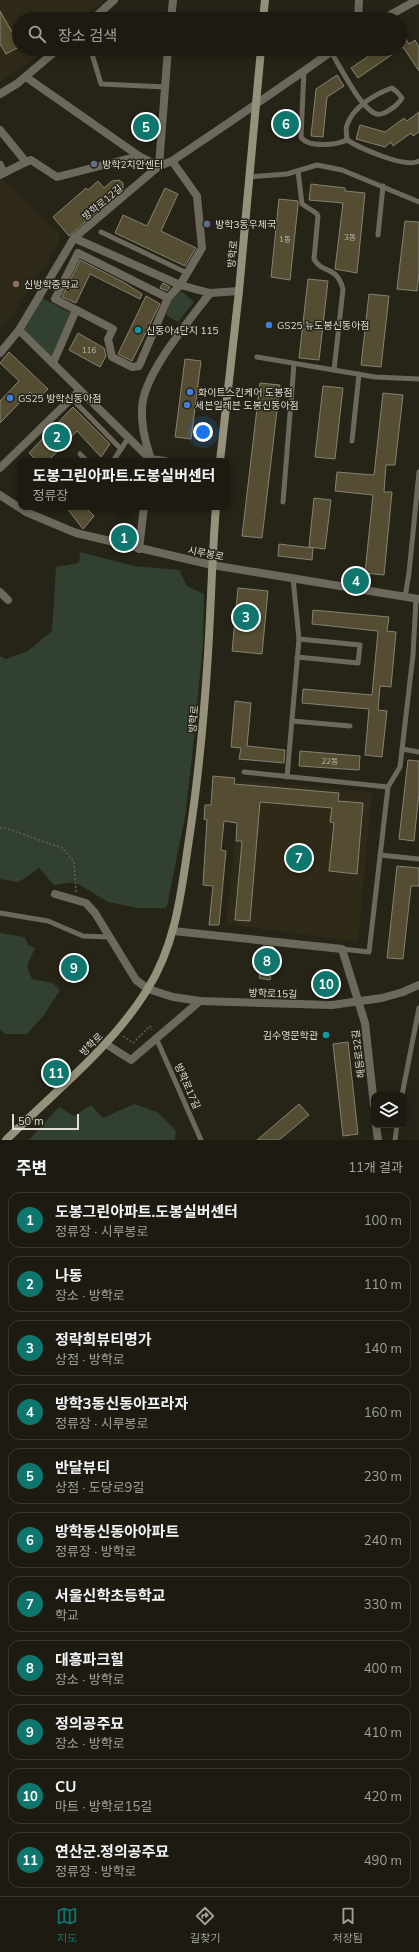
<!DOCTYPE html>
<html lang="ko">
<head>
<meta charset="utf-8">
<style>
  :root { --surface:#1c1a11; --page:#25231a; --text:#f1f3f6; --muted:#a0a19f; --line:#3a3831; --accent:#0f766e }
  body { margin:0; font-family:Mulish,"Noto Sans KR",sans-serif; background:var(--page); color:var(--text) }
  .controls { position:absolute; right:12px; bottom:12px; display:grid; overflow:hidden; border-radius:8px; box-shadow:0 2px 10px #0003 }
  .controls button { width:36px; height:36px; display:grid; place-items:center; padding:0; border:0; border-bottom:1px solid var(--line); background:var(--surface); color:var(--text); font:20px sans-serif }
  .scale { position:absolute; left:12px; bottom:10px; width:67px; box-sizing:border-box; padding-left:4px; border:2px solid #dfddd5; border-top:0; font-size:11px; line-height:14px; white-space:nowrap; color:#dfddd5; -webkit-text-stroke:3px #262317; paint-order:stroke }
  .you { position:absolute; left:203px; top:432px; width:14px; height:14px; margin:-10px; border:3px solid #fff; border-radius:50%; background:#1a73e8; box-shadow:0 0 0 6px #1a73e833 }
  .badge { display:grid; place-items:center; width:26px; height:26px; border-radius:50%; background:var(--accent); color:#fff; font-size:13px; font-weight:700 }
  .pin { position:absolute; translate:-50% -50%; border:2px solid #fff; box-shadow:0 1px 4px #0006 }
  .popup { position:absolute; left:18px; top:458px; width:212px; height:52px; box-sizing:border-box; display:grid; place-content:center; border-radius:8px; background:var(--surface); filter:drop-shadow(0 1px 3px #0005); font-size:13px; white-space:nowrap; color:var(--muted) }
  .popup b { font-size:15px; color:var(--text) }
  .popup::after { content:''; position:absolute; left:50%; top:100%; margin-left:-8px; border:8px solid transparent; border-top-color:var(--surface) }
  .list { margin:0; padding:0; list-style:none }
  h2 { display:flex; justify-content:space-between; align-items:center; height:52px; margin:0; padding:0 16px; font-size:17px }
  h2 small { font-size:13px; font-weight:400; color:var(--muted) }
  .list li { display:grid; grid-template-columns:26px 1fr auto; gap:12px; align-items:center; box-sizing:border-box; height:56px; margin:0 8px 8px; padding:0 8px; border:1px solid var(--line); border-radius:12px }
  .list b { display:block; font-size:15px; white-space:nowrap }
  .list p { margin:0; font-size:13px; white-space:nowrap; color:var(--muted) }
  .list em { font-size:13px; font-style:normal; color:var(--muted) }
  .icon { flex:none; width:22px; height:22px; fill:none; stroke:currentColor; stroke-width:2; stroke-linecap:round; stroke-linejoin:round }
  .map { position:relative; flex:none; width:419px; height:1140px; overflow:hidden }
  .search { position:absolute; background:var(--surface); box-shadow:0 2px 10px #0003; left:12px; right:12px; top:12px; height:44px; display:flex; align-items:center; gap:10px; box-sizing:border-box; padding:0 14px; border-radius:22px; color:var(--muted); font-size:15px }
  .sheet { height:756px; background:var(--surface) }
  nav { display:flex; justify-content:space-around; align-items:center; box-sizing:border-box; height:56px; border-top:1px solid var(--line); background:var(--surface); font-size:11px; color:var(--muted) }
  nav a { display:grid; justify-items:center; gap:2px }
  nav .on { color:var(--accent) }
  .map>svg:first-child { display:block }
  .built { fill:#2f2a18 }
  .green { fill:#324032 }
  .building { fill:#544d31; stroke:#858274 }
  .lines { fill:none; stroke-linecap:round; stroke-linejoin:round }
  .path { stroke:#636056; stroke-width:1.5; stroke-dasharray:2 2; stroke-linecap:butt }
  .service { stroke:#6c695c; stroke-width:5 }
  .minor { stroke:#6c695c; stroke-width:8 }
  .tertiary { stroke:#6c695c; stroke-width:8 }
  .secondary { stroke:#96917c; stroke-width:8 }
  .service-dot { fill:#5c6f8a; stroke:#262317; stroke-width:1.5 }
  .education-dot { fill:#8d6e63; stroke:#262317; stroke-width:1.5 }
  .shop-dot { fill:#3f7fe0; stroke:#262317; stroke-width:1.5 }
  .culture-dot { fill:#0f9aa8; stroke:#262317; stroke-width:1.5 }
  .labels { text-anchor:middle; stroke-width:3; stroke-linejoin:round; paint-order:stroke }
  .number-label { font-size:8px; fill:#bcb9ac }
  .poi-label { font-size:10px; fill:#dfddd5; stroke:#262317; text-anchor:start }
  .street-label { font-size:10px; fill:#dfddd5; stroke:#262317 }
</style>
</head>
<body>
<div class="map">
<svg width="419" height="1140" viewBox="0 0 419 1140">
  <rect width="100%" height="100%" fill="#262317"/>
  <g class="built">
    <path d="M0 0H105L82 19H19V49H46L27 64 0 82Z"/>
    <path d="M2 178 60 235 57 247 8 321 0 328V179Z"/>
    <path d="M241 780 372 792 358 942 226 924Z"/>
  </g>
  <g class="green">
    <path d="M181 291 194 302 178 322 166 315 171 301Z"/>
    <path d="M42 298 71 313 51 357 24 330Z"/>
    <path d="M80 552 134 566 179 570 187 586 204 594 203 643 192 758 185 817 167 906 165 908H138L108 902 75 882 54 885 39 868 19 882 0 879V656L6 659 28 651 52 631 56 567 79 563Z"/>
    <path d="M0 933 25 937 28 945 35 948 27 966 32 979 53 983 60 990 44 1015 27 1034H6L0 1030Z"/>
    <path d="M134 1104 157 1112 176 1131 175 1140H29L59 1107 74 1116 91 1105 103 1118Z"/>
  </g>
  <g class="building">
    <path d="M0 11 19 44V47L6 54 0 44Z"/>
    <path d="M400 30 409 44 415 40 419 47V71L403 47 358 78 351 68 379 49H400Z"/>
    <path d="M337 75 344 86 327 97 323 137 311 136 316 89Z"/>
    <path d="M419 112V132L413 136 411 133 393 146 391 142 385 147 356 139 360 125 385 132 404 118 407 121Z"/>
    <path d="M119 180 123 183V189L69 236 53 217 86 188 88 190 98 181 104 188 112 181Z"/>
    <path d="M311 184 345 188V191L365 193 357 273 335 269 343 203 309 200Z"/>
    <path d="M165 188 178 194 161 231 196 248 185 266 115 233 123 215 147 226Z"/>
    <path d="M279 199 298 201V205L290 280 271 277Z"/>
    <path d="M405 221 419 222V273L417 291 397 289Z"/>
    <path d="M80 260 125 283 142 294 140 299 90 274 76 303 62 297Z"/>
    <path d="M308 279 328 281 319 360 299 358Z"/>
    <path d="M163 283 170 287 167 291 160 288Z"/>
    <path d="M369 294 389 296 381 367 361 365Z"/>
    <path d="M146 296 160 304 132 361 118 354Z"/>
    <path d="M78 333 104 348 106 356 100 367 69 350Z"/>
    <path d="M9 352 48 389 38 399 30 392 0 423V401L19 381 0 363Z"/>
    <path d="M185 359 201 361 191 439 175 437Z"/>
    <path d="M260 383 280 385 262 538 242 536Z"/>
    <path d="M323 386 343 388 335 459 315 457Z"/>
    <path d="M383 393 403 395 395 465H386L384 492H392L384 575 365 573 373 495 335 491 337 472 374 475Z"/>
    <path d="M73 407 110 444 101 457 77 431 48 461H37L29 453Z"/>
    <path d="M314 498 331 500 325 549 309 547Z"/>
    <path d="M66 507H85L94 516 83 529Z"/>
    <path d="M279 544 313 548 312 560 278 556Z"/>
    <path d="M238 588 268 591 262 654 232 651Z"/>
    <path d="M313 610 389 617 387 631 396 632 391 687 380 686 378 710 387 711 382 757 365 755 369 709 302 703 303 689 372 695 378 631 312 624Z"/>
    <path d="M235 701 251 703 247 746 285 750 284 763 239 759 241 748 231 747Z"/>
    <path d="M300 751 360 756 359 770 299 766Z"/>
    <path d="M408 760 419 761V793L414 841 399 839Z"/>
    <path d="M213 776 235 778 234 784 339 793 338 801 363 803 357 874 329 871 334 823 330 822 332 808 260 802 250 921 235 920 242 841H236L237 823 224 821 221 850 226 851 219 925H209L213 886 203 885 207 820 204 819 205 805H211Z"/>
    <path d="M397 866 419 868V886H411L403 959 387 958Z"/>
    <path d="M263 946 274 947 270 980 259 978Z"/>
    <path d="M348 1042 358 1134 343 1136 333 1044Z"/>
    <path d="M299 1104 309 1115 279 1140H257Z"/>
  </g>
  <g class="lines">
    <g class="path">
      <path d="M0 828H5L62 848 68 854 74 862 76 892"/>
      <path d="M123 1036 133 1043 150 1026 152 1030"/>
    </g>
    <g class="service">
      <path d="M331 52C340 66 361 110 377 114 382 115 387 112 391 109 396 106 399 103 402 98L397 92 392 88C375 94 353 107 347 125 345 129 347 136 347 140 360 148 406 169 419 161"/>
      <path d="M92 54 101 84 166 87"/>
      <path d="M304 70 301 137C307 148 337 145 347 140"/>
      <path d="M298 171 302 204 316 213 318 216 314 259C323 275 336 264 343 289L334 370"/>
      <path d="M249 177 287 174 317 165 342 170 419 202"/>
      <path d="M101 232 187 273"/>
      <path d="M378 235 383 186"/>
      <path d="M257 357 375 377 419 379"/>
      <path d="M77 404 121 449"/>
      <path d="M352 441 359 374"/>
      <path d="M80 454 87 461"/>
      <path d="M113 461 129 437"/>
      <path d="M283 502 294 364"/>
      <path d="M405 597 409 573 419 472"/>
      <path d="M297 657 358 663 360 645 299 639"/>
      <path d="M292 721 350 726"/>
      <path d="M402 749 419 752"/>
      <path d="M244 772 388 787"/>
      <path d="M287 777 299 639 293 578"/>
      <path d="M380 855 419 859"/>
      <path d="M0 913 48 921 83 936 109 937"/>
      <path d="M342 949 369 952 388 787 400 767 413 655 416 599"/>
      <path d="M157 1040 201 1140"/>
      <path d="M402 1095 419 1008"/>
      <path d="M395 1140 397 1125"/>
    </g>
    <g class="minor">
      <path d="M93 19 114 0"/>
      <path d="M171 19 173 0"/>
      <path d="M358 19 359 0"/>
      <path d="M383 19 417 0"/>
      <path d="M26 77 139 156"/>
      <path d="M0 94 18 83 58 49"/>
      <path d="M0 130 26 162 31 160 57 177 139 156 159 166 168 49"/>
      <path d="M0 165 4 173"/>
      <path d="M0 175 26 162"/>
      <path d="M74 238 180 285 210 293 239 291"/>
      <path d="M168 298 78 253 55 299 113 329 108 339 112 357 132 367 139 366 168 298 180 285 202 248 197 196 172 161"/>
      <path d="M19 330 150 459 165 461"/>
      <path d="M0 353 19 330 74 238 159 166 172 161C227 124 282 87 335 49"/>
      <path d="M53 363 76 310"/>
      <path d="M150 456C145 441 141 424 142 408 143 374 190 320 210 293"/>
      <path d="M0 468 80 390"/>
      <path d="M139 549 144 507"/>
      <path d="M0 592 8 600"/>
      <path d="M55 894 86 903 95 913 136 980 148 989 173 997 200 1001 332 1005 382 998 403 992 419 985"/>
      <path d="M173 931 342 949 365 1023 374 1105"/>
      <path d="M106 1044 131 1060 200 1001"/>
      <path d="M376 1125 378 1140"/>
    </g>
    <path class="tertiary" d="M0 495 26 512 76 533 212 565 419 599"/>
    <g class="secondary">
      <path d="M263 19 265 0"/>
      <path d="M220 461 239 291 261 49"/>
      <path d="M6 1140C54 1092 111 1048 147 990 175 946 181 895 188 846 198 782 204 718 208 654 211 605 212 556 216 507"/>
    </g>
  </g>
  <g class="service-dot">
    <circle cx="94" cy="164" r="4"/>
    <circle cx="207" cy="224" r="4"/>
  </g>
  <circle class="education-dot" cx="16" cy="284" r="4"/>
  <g class="shop-dot">
    <circle cx="269" cy="325" r="4"/>
    <circle cx="190" cy="392" r="4"/>
    <circle cx="10" cy="398" r="4"/>
    <circle cx="187" cy="405" r="4"/>
  </g>
  <g class="culture-dot">
    <circle cx="138" cy="330" r="4"/>
    <circle cx="326" cy="1035" r="4"/>
  </g>
  <g class="labels">
    <g class="number-label">
      <text x="350" y="240">3동</text>
      <text x="285" y="242">1동</text>
      <text x="89" y="353">116</text>
      <text x="330" y="764">22동</text>
    </g>
    <g class="poi-label">
      <text x="102" y="168">방학2치안센터</text>
      <text x="215" y="228">방학3동우체국</text>
      <text x="24" y="288">신방학중학교</text>
      <text x="277" y="329">GS25 뉴도봉신동아점</text>
      <text x="146" y="334">신동아4단지 115</text>
      <text x="198" y="396">화이트스킨케어 도봉점</text>
      <text x="18" y="402">GS25 방학신동아점</text>
      <text x="195" y="409">세븐일레븐 도봉신동아점</text>
      <text x="318" y="1039" text-anchor="end">김수영문학관</text>
    </g>
    <g class="street-label">
      <text transform="translate(102 202) rotate(-40)" y="4">방학로12길</text>
      <text transform="translate(232 254) rotate(-84)" y="4">방학로</text>
      <text transform="translate(206 553) rotate(11)" y="4">시루봉로</text>
      <text transform="translate(193 719) rotate(-85)" y="4">방학로</text>
      <text transform="translate(273 993) rotate(2)" y="4">방학로15길</text>
      <text transform="translate(91 1044) rotate(-45)" y="4">방학로</text>
      <text transform="translate(358 1054) rotate(-97)" y="4">해등로32길</text>
      <text transform="translate(188 1086) rotate(66)" y="4">방학로17길</text>
    </g>
  </g>
</svg>
<div class="controls">
<button><svg class="icon" aria-label="layers" viewBox="0 0 24 24"><path d="M12 4l9 5-9 5-9-5zM3 14l9 5 9-5"/></svg></button>
</div>
<div class="scale">50 m</div>
<div class="you"></div>
<div class="pin badge" style="left:124px;top:538px">1</div>
<div class="popup"><b>도봉그린아파트.도봉실버센터</b>정류장</div>
<div class="pin badge" style="left:57px;top:437px">2</div>
<div class="pin badge" style="left:246px;top:617px">3</div>
<div class="pin badge" style="left:356px;top:581px">4</div>
<div class="pin badge" style="left:146px;top:127px">5</div>
<div class="pin badge" style="left:286px;top:124px">6</div>
<div class="pin badge" style="left:299px;top:858px">7</div>
<div class="pin badge" style="left:267px;top:961px">8</div>
<div class="pin badge" style="left:74px;top:968px">9</div>
<div class="pin badge" style="left:326px;top:984px">10</div>
<div class="pin badge" style="left:56px;top:1073px">11</div>
<div class="search"><svg class="icon" aria-label="search" viewBox="0 0 24 24"><circle cx="10" cy="10" r="6"/><path d="M15 15l6 6"/></svg>장소 검색</div>
</div>
<section class="sheet">
<h2>주변<small>11개 결과</small></h2>
<ul class="list">
<li><span class="badge">1</span><div><b>도봉그린아파트.도봉실버센터</b><p>정류장 · 시루봉로</p></div><em>100 m</em></li>
<li><span class="badge">2</span><div><b>나동</b><p>장소 · 방학로</p></div><em>110 m</em></li>
<li><span class="badge">3</span><div><b>정락희뷰티명가</b><p>상점 · 방학로</p></div><em>140 m</em></li>
<li><span class="badge">4</span><div><b>방학3동신동아프라자</b><p>정류장 · 시루봉로</p></div><em>160 m</em></li>
<li><span class="badge">5</span><div><b>반달뷰티</b><p>상점 · 도당로9길</p></div><em>230 m</em></li>
<li><span class="badge">6</span><div><b>방학동신동아아파트</b><p>정류장 · 방학로</p></div><em>240 m</em></li>
<li><span class="badge">7</span><div><b>서울신학초등학교</b><p>학교</p></div><em>330 m</em></li>
<li><span class="badge">8</span><div><b>대흥파크힐</b><p>장소 · 방학로</p></div><em>400 m</em></li>
<li><span class="badge">9</span><div><b>정의공주묘</b><p>장소 · 방학로</p></div><em>410 m</em></li>
<li><span class="badge">10</span><div><b>CU</b><p>마트 · 방학로15길</p></div><em>420 m</em></li>
<li><span class="badge">11</span><div><b>연산군.정의공주묘</b><p>정류장 · 방학로</p></div><em>490 m</em></li>
</ul>
</section>
<nav>
<a class="on"><svg class="icon" aria-label="map" viewBox="0 0 24 24"><path d="M3 6l6-2 6 2 6-2v14l-6 2-6-2-6 2zM9 4v14M15 6v14"/></svg>지도</a>
<a><svg class="icon" aria-label="directions" viewBox="0 0 24 24"><path d="M12 3l9 9-9 9-9-9zM9 14v-3h6M13 9l2 2-2 2"/></svg>길찾기</a>
<a><svg class="icon" aria-label="saved" viewBox="0 0 24 24"><path d="M7 4h10v16l-5-4-5 4z"/></svg>저장됨</a>
</nav>
</body>
</html>
